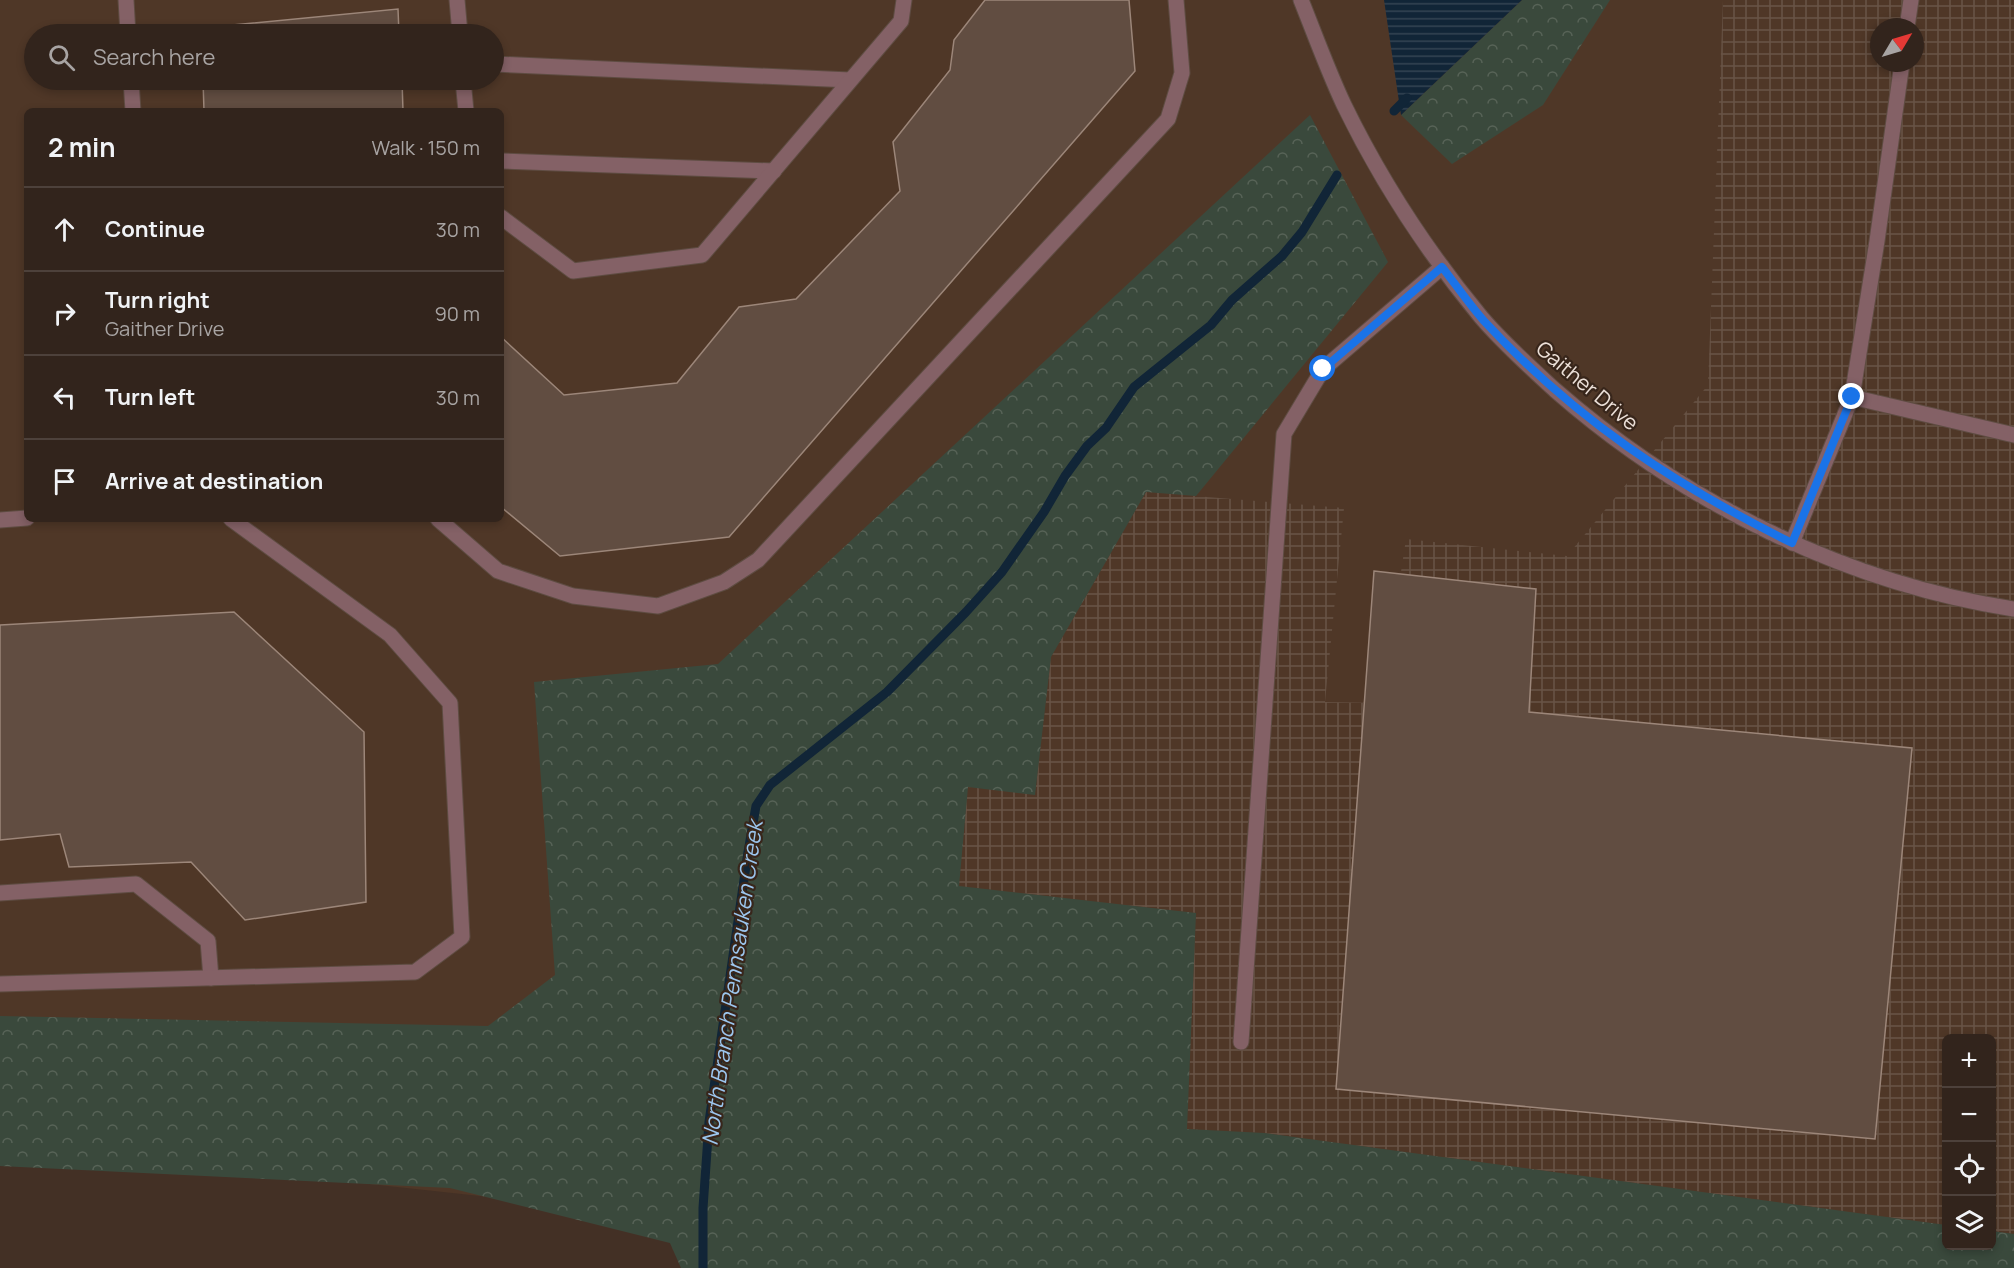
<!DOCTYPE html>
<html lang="en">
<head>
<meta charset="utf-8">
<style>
  :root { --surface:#32241c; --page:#3a2c25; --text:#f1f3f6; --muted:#a8a4a3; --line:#4d413b }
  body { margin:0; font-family:Manrope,sans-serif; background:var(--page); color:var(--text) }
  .controls { position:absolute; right:18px; bottom:18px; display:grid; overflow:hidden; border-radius:9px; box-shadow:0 3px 9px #0003 }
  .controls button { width:54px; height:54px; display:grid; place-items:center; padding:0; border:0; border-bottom:2px solid var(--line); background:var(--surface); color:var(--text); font:30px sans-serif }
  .compass { position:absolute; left:1870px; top:18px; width:54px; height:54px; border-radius:50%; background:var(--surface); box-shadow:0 3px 9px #0003; rotate:52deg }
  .stop { position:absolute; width:18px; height:18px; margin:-14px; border:4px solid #1a73e8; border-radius:50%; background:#fff }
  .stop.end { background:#1a73e8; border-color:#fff; box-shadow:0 2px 6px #0008 }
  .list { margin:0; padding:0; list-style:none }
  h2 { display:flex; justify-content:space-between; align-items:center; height:78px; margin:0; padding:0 24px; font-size:26px }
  h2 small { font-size:20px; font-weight:400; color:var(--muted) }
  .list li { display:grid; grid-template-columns:39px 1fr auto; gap:18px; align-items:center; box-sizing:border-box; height:84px; padding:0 24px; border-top:2px solid var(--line) }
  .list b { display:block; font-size:22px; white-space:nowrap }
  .list p { margin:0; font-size:20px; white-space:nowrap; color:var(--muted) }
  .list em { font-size:20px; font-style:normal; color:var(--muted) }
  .icon { flex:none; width:33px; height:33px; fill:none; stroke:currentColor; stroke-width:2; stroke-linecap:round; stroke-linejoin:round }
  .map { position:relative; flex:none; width:2014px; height:1268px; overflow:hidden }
  .search { position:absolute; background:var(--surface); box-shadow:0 3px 9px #0003; left:24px; top:24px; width:480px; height:66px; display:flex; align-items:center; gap:15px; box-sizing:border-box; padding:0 21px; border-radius:33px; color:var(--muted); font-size:22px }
  .panel { position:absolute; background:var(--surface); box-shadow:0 3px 9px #0003; left:24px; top:108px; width:480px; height:414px; border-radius:9px }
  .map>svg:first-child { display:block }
  .built { fill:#4f3727; fill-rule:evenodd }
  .industrial { fill:url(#industrial-grid); fill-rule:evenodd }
  .forest { fill:url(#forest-crowns) }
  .water { fill:url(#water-rules) }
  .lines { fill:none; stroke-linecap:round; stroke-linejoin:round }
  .stream { stroke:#112537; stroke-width:9 }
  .building { fill:#614d41; stroke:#9c8679; stroke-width:1.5 }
  .service-casing { stroke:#5e4c42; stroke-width:17 }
  .minor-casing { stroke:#5e4c42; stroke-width:17 }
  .service { stroke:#846166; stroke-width:15 }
  .minor { stroke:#846166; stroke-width:15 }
  .route { stroke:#1a73e8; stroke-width:8 }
  .labels { text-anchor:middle; stroke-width:4.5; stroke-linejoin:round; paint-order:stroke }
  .street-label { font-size:21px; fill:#ece0d8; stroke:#38261b }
  .water-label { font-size:22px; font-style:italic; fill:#9cc6ee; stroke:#38261b }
</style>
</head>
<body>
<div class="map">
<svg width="2014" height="1268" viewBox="0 0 2014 1268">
  <defs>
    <pattern id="industrial-grid" width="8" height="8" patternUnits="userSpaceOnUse" patternTransform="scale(1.5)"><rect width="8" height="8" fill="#4f3727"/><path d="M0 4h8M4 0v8" fill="none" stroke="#685446"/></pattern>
    <pattern id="forest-crowns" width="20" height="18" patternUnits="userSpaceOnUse" patternTransform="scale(1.5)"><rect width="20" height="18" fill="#3a493c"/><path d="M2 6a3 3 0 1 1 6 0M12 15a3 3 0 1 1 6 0" fill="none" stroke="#576357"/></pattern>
    <pattern id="water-rules" width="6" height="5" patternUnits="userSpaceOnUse" patternTransform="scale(1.5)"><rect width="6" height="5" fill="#112537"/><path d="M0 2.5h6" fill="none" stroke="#344453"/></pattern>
  </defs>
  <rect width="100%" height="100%" fill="#433025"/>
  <path class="built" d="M0 0H2014V1268H1143L0 1144ZM1879 27H1915V63H1879ZM34 34H494V80H34ZM27 111H501V519H27ZM1946 1038H1992V1246H1946Z"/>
  <path class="industrial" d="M1723 0H2014V1234L1992 1231V1038H1946V1225L1264 1133 1187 1129 1196 913 958 886 968 787 1035 794 1051 657 1146 492 1344 508 1325 702 1381 703 1406 539 1567 556 1708 385ZM1879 27H1915V63H1879Z"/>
  <g class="forest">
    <path d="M1522 0H1610L1543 105 1452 164 1401 115Z"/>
    <path d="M1310 115 1388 262 1196 496 1146 492 1051 657 1035 795 968 787 959 886 1196 913 1187 1129 1264 1133 1946 1225V1246H1992V1231L2014 1234V1268H681L670 1243 450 1188 0 1166V1016L488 1026 555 975 534 682 718 664Z"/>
  </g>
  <path class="water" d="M1384 0H1522L1401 115Z"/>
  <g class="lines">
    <g class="stream">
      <path d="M1394 111 1407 98"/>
      <path d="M703 1268V1208L709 1122 748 852 756 806 770 785 887 692 966 612 1002 572 1044 512 1065 476 1087 446 1106 428 1134 387 1211 325 1232 300 1282 256 1302 232 1337 175"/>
    </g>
  </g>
  <g class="building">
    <path d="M985 0H1129L1135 71 729 537 560 556 501 507V337L564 395 677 383 739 307 796 299 900 191 893 142 950 70 954 40Z"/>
    <path d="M398 9 399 34H201V28Z"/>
    <path d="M203 80H402L403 111H204Z"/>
    <path d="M1374 571 1536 589 1529 712 1912 748 1875 1139 1336 1089Z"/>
    <path d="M234 612 364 732 366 902 245 920 191 862 69 867 60 834 0 840V625Z"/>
  </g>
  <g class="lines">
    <g class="service-casing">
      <g id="service">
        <path d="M126 0 128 34"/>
        <path d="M457 0 460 34"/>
        <path d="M1907 27 1911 0"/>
        <path d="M494 64 850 80"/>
        <path d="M131 80 133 111"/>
        <path d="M463 80 466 111"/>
        <path d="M501 161 774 171"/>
        <path d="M501 217 573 271 702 255 901 21 904 0"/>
        <path d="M1852 397 2014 435"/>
        <path d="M438 519 498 571 573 596 658 606 724 582 758 560 1168 119 1182 73 1176 0"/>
        <path d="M0 520 27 518"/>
        <path d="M1792 543 1852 397 1877 241 1902 63"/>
        <path d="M0 893 136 884 208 941 211 978"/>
        <path d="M0 984 415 972 462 937 450 703 390 635 231 519"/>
        <path d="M1241 1042 1284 434 1323 369 1442 267"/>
      </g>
    </g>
    <g class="minor-casing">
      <path id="minor" d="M1301 0C1315 35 1328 71 1344 105 1380 179 1429 254 1481 317 1503 343 1530 367 1555 390 1683 502 1845 583 2014 609"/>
    </g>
    <use href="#service" class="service"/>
    <use href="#minor" class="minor"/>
  </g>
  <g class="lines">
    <path class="route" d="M1323 369 1442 267C1456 285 1469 304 1484 321 1575 419 1673 484 1792 543L1852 397"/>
  </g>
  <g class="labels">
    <g class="street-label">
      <text transform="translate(1587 386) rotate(40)" y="7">Gaither Drive</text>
    </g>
    <g class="water-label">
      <text transform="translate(732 983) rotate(-82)" y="8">North Branch Pennsauken Creek</text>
    </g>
  </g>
</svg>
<div class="controls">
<button>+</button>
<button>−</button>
<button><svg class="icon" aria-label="locate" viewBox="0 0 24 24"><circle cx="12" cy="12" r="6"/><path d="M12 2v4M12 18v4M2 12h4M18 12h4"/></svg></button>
<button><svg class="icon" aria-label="layers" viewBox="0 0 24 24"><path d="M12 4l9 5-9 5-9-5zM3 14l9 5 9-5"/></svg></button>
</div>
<svg class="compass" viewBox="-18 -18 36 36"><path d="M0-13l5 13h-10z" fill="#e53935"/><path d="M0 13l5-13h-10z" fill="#a8a4a3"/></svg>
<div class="stop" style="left:1323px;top:369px"></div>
<div class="stop end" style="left:1852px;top:397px"></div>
<div class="search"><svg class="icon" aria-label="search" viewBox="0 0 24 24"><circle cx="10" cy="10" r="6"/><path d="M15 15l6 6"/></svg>Search here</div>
<section class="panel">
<h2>2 min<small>Walk · 150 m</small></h2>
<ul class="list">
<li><svg class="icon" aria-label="ahead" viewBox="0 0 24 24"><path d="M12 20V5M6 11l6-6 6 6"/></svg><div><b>Continue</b></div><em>30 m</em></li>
<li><svg class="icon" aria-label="right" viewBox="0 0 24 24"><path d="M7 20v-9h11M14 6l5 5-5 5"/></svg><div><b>Turn right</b><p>Gaither Drive</p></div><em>90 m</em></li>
<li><svg class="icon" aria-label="left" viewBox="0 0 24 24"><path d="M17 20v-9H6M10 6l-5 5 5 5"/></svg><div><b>Turn left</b></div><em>30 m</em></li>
<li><svg class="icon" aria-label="arrive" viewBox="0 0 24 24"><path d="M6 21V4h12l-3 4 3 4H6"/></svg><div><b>Arrive at destination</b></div></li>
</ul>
</section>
</div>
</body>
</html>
